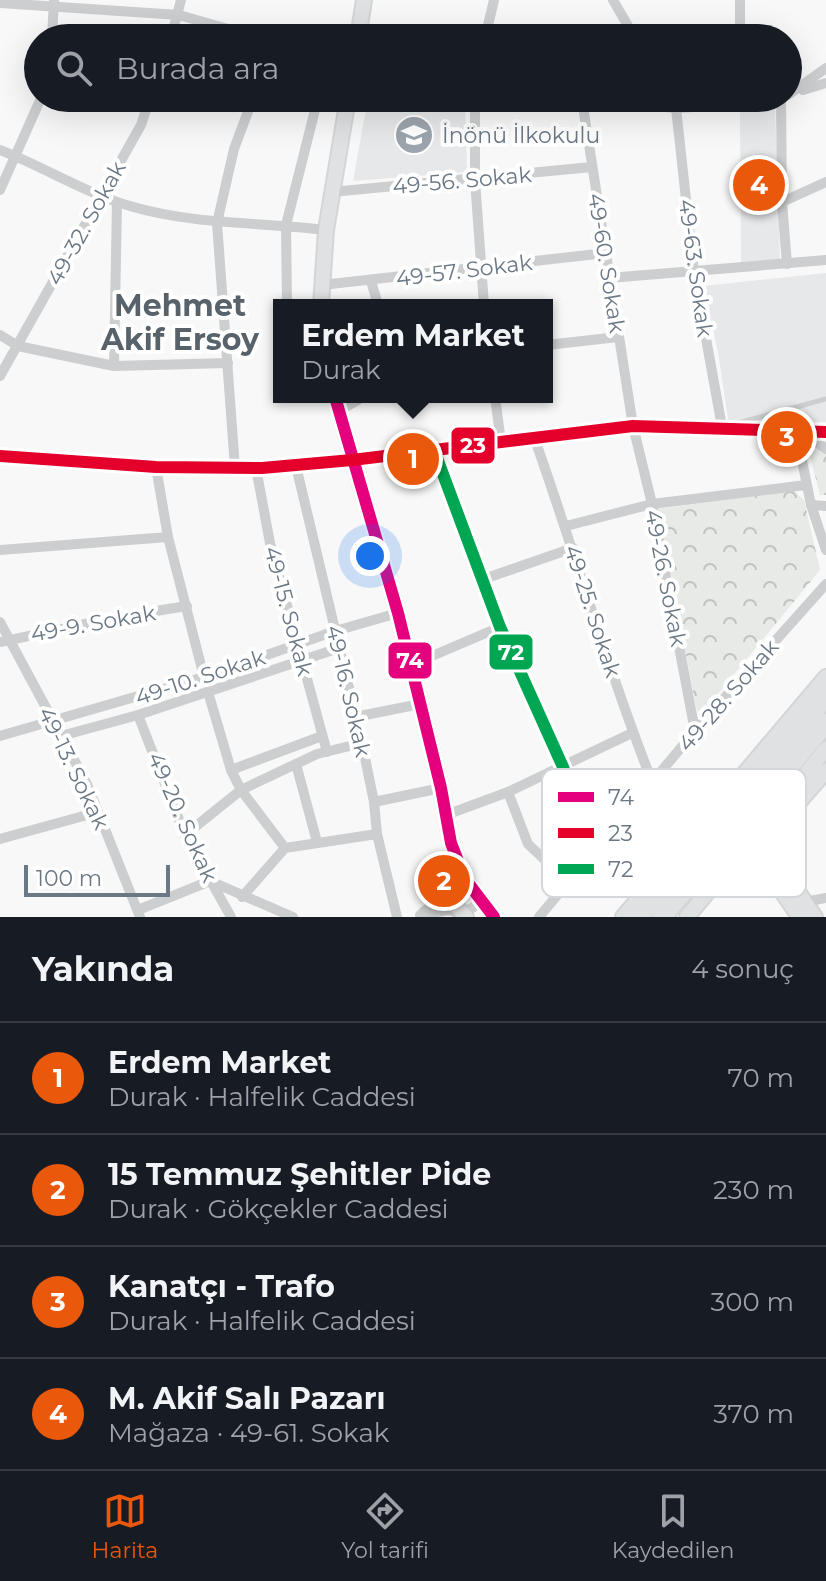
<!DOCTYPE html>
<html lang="tr">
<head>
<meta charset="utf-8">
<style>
  :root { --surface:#171b24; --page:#20242c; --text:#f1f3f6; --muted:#9ea1a6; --line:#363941; --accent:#ea580c }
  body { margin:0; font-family:Montserrat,sans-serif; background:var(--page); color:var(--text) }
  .scale { position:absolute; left:24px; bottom:20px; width:146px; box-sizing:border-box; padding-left:8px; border:4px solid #6b7885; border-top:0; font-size:22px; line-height:28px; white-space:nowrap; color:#6b7885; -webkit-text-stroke:6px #fff; paint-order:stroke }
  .you { position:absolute; left:370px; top:556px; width:28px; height:28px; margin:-20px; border:6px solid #fff; border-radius:50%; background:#1a73e8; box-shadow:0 0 0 12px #1a73e833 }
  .badge { display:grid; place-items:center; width:52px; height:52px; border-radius:50%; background:var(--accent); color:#fff; font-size:26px; font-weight:700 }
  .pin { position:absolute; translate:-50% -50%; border:4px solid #fff; box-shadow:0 2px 8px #0006 }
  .popup { position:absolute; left:273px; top:299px; width:280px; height:104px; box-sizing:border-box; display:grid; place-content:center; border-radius:0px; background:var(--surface); filter:drop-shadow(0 2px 6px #0005); font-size:26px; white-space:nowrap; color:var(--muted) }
  .popup b { font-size:30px; color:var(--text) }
  .popup::after { content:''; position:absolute; left:50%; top:100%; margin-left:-16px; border:16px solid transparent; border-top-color:var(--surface) }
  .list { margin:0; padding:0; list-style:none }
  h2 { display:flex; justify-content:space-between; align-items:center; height:104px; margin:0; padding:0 32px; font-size:34px }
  h2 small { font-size:26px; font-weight:400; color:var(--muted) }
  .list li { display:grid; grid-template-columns:52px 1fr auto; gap:24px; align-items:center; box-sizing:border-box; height:112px; padding:0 32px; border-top:2px solid var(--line) }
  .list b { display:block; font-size:30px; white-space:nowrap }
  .list p { margin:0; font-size:26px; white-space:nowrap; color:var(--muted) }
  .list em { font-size:26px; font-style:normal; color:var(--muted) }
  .icon { flex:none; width:44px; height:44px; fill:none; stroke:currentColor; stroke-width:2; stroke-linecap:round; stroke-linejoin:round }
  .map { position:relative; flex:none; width:826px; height:917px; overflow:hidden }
  .search { position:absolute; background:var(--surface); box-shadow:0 8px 32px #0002; left:24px; right:24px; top:24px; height:88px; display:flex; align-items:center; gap:20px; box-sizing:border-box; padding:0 28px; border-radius:44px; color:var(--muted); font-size:30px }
  .sheet { height:552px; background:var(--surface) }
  nav { display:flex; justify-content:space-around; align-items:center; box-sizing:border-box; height:112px; border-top:2px solid var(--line); background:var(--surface); font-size:22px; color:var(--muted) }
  nav a { display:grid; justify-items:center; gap:4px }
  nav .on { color:var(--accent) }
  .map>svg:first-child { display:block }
  .built { fill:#e7e8e9 }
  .park { fill:url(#park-crowns) }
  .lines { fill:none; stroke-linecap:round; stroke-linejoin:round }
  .secondary-casing { stroke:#d4d5d6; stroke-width:18 }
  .highway-casing { stroke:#d4d5d5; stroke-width:22 }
  .lane { stroke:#cdcecf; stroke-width:5 }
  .street { stroke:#cdcecf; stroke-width:10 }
  .secondary { stroke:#e0e1e2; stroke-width:14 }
  .highway { stroke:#e0e1e2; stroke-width:18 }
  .bus-1-casing { stroke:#fff; stroke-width:18 }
  .bus-2-casing { stroke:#fff; stroke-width:18 }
  .bus-3-casing { stroke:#fff; stroke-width:18 }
  .bus-1 { stroke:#e5007d; stroke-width:12 }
  .bus-2 { stroke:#e4002b; stroke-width:12 }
  .bus-3 { stroke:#00a651; stroke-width:12 }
  .labels { text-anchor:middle; stroke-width:8; stroke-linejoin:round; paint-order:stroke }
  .poi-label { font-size:22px; fill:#6b7885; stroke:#fff; text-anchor:start }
  .street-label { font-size:22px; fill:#6b7885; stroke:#fff }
  .district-label { font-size:30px; font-weight:bold; fill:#58626b; stroke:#fff }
  .key { fill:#fff; stroke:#d3d6da; stroke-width:2 }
  .key-label { font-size:22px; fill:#6b7885 }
  .line-badge { stroke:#fff; stroke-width:3 }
  .badge-label { font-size:22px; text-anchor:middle; font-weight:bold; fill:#fff }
</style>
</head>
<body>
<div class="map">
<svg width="826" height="917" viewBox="0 0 826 917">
  <defs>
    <pattern id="park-crowns" width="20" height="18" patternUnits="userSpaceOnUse" patternTransform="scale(2)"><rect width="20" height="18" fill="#e7eae6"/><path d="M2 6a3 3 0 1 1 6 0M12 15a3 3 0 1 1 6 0" fill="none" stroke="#bfc2c0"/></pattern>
  </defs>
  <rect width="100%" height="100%" fill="#f8f8f8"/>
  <g class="built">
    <path d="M368 98H465L467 172 353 181Z"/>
    <path d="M775 107 780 260 741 264 740 111Z"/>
    <path d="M826 273V422L732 423 728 419 718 352 703 286Z"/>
  </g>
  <g class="park">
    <path d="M811 436H826V495H820L806 440Z"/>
    <path d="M794 491 804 500 820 570 703 712 697 711 657 509Z"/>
  </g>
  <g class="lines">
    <g class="secondary-casing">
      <g id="secondary">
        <path d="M358 38 364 0"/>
        <path d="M321 305 326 230 348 98"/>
        <path d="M335 397 398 613 441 788 451 843 465 879 494 917"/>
        <path d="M775 850 780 865 815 917"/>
        <path d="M452 855 454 904 466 917"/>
        <path d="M623 917 826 677"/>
        <path d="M687 917 826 749"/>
        <path d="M799 917C790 902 775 885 770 867 761 837 808 793 826 771"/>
      </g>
    </g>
    <g class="highway-casing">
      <g id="highway">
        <path d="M639 917 826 697"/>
        <path d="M662 917 826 723"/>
      </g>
    </g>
    <path class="lane" d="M727 426 826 399"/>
    <g class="street">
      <path d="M613 0 635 38"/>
      <path d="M740 0V38"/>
      <path d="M0 3 179 15 260 38"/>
      <path d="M52 38 54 0"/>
      <path d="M171 38 181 0"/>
      <path d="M485 38 494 0"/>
      <path d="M803 90 826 83"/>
      <path d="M788 95 826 68"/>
      <path d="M475 98V180L484 305"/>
      <path d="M570 98 676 108 764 103 783 98"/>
      <path d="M670 98 676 108 694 272 722 427"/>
      <path d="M781 99 782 202 787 264"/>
      <path d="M582 100 633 426 652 504 695 731"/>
      <path d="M0 150C44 167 85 193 130 206 194 225 261 222 326 230"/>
      <path d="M0 190 41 98"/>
      <path d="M332 192 592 167"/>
      <path d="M782 202 826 182"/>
      <path d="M609 278 826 260"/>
      <path d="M371 281 378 305"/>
      <path d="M322 285 606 253"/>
      <path d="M287 305 286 225 318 98"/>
      <path d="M0 335 18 346 114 366 228 363"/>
      <path d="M547 345 618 337"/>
      <path d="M114 366 117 202"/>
      <path d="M0 376 141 125 150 98"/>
      <path d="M495 397 501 442"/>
      <path d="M339 411 363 397"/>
      <path d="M796 431 811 505 826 550"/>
      <path d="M802 431 826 449"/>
      <path d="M534 437C575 552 608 671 653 784"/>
      <path d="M434 450 500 627 563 767 585 829 597 850"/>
      <path d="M0 456 156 467 262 468 352 460 633 426 826 432"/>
      <path d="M296 466 362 743 374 802 377 834 397 917"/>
      <path d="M156 467 168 537 204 677"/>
      <path d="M235 468 217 223 234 149 253 98"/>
      <path d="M256 468 270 543 327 752"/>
      <path d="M811 505 826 506"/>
      <path d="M566 526 652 504 806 485"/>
      <path d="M0 550 168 537"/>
      <path d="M481 580 573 548"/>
      <path d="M0 622 87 784 140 917"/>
      <path d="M0 642 118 617 187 606"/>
      <path d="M411 665 500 627"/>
      <path d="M208 692 231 770 241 790 285 848"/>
      <path d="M138 715 185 835 231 917"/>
      <path d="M355 717 420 704"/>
      <path d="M0 736 204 677 335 631 398 613"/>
      <path d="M61 736 138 715 339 648"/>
      <path d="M296 764 317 842"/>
      <path d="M231 770 322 736"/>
      <path d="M508 792 528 844 569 883"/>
      <path d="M374 802 441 788"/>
      <path d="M446 815 508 792 632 733"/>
      <path d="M185 835 241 790 317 754 362 743"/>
      <path d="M0 839 98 812"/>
      <path d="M242 897 285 848 377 834"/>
      <path d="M804 902 826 898"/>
      <path d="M138 910 210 881 293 917"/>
      <path d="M423 912 445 896 470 886"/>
      <path d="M420 915 448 910 463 914 481 902"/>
      <path d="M539 917 695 731 826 584"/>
    </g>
    <use href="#secondary" class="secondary"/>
    <use href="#highway" class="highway"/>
    <g class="bus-1-casing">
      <path id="bus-1" d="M335 397 398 613 441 788 451 843 465 879 494 917"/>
    </g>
    <g class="bus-2-casing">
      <path id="bus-2" d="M0 456 156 467 262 468 352 460 633 426 826 432"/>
    </g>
    <g class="bus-3-casing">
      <path id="bus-3" d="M434 450 500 627 563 767 585 829 597 850"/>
    </g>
    <use href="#bus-1" class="bus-1"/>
    <use href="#bus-2" class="bus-2"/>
    <use href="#bus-3" class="bus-3"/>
  </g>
  <defs>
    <g id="school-disc" transform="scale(2)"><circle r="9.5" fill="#9ca5ad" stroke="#fff"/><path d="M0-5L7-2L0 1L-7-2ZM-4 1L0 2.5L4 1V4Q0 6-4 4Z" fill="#fff"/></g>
  </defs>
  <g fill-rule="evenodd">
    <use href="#school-disc" x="414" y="135"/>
  </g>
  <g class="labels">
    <g class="poi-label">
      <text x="442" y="143">İnönü İlkokulu</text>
    </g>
    <g class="street-label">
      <text transform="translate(462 180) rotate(-5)" y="8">49-56. Sokak</text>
      <text transform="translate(86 223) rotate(-61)" y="8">49-32. Sokak</text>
      <text transform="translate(607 263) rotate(81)" y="8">49-60. Sokak</text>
      <text transform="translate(696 268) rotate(82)" y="8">49-63. Sokak</text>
      <text transform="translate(464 270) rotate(-7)" y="8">49-57. Sokak</text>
      <text transform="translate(666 578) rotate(79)" y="8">49-26. Sokak</text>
      <text transform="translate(289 611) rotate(75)" y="8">49-15. Sokak</text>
      <text transform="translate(593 611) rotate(72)" y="8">49-25. Sokak</text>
      <text transform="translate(93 623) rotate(-10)" y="8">49-9. Sokak</text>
      <text transform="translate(200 677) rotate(-18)" y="8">49-10. Sokak</text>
      <text transform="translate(349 691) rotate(77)" y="8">49-16. Sokak</text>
      <text transform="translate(728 695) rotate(-49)" y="8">49-28. Sokak</text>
      <text transform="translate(74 768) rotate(64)" y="8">49-13. Sokak</text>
      <text transform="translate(183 817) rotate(66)" y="8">49-20. Sokak</text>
    </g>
    <g class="district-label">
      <text x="180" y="316">Mehmet<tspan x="180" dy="34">Akif Ersoy</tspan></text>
    </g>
  </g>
  <rect x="542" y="769" width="264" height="128" rx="12" class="key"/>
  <rect x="558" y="792" width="36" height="10" fill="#e5007d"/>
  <rect x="558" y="828" width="36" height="10" fill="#e4002b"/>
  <rect x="558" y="864" width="36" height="10" fill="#00a651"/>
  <g class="key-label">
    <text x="608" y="805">74</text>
    <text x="608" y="841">23</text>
    <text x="608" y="877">72</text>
  </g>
  <g class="line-badge">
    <rect x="450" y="426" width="46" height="39" rx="8" fill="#e4002b"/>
    <rect x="488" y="633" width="46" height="38" rx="8" fill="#00a651"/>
    <rect x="387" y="641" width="46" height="39" rx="8" fill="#e5007d"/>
  </g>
  <g class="badge-label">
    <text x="473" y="453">23</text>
    <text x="511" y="660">72</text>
    <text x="410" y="668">74</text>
  </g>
</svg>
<div class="scale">100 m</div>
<div class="you"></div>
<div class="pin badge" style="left:413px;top:459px">1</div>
<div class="popup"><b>Erdem Market</b>Durak</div>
<div class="pin badge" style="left:444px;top:881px">2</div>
<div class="pin badge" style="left:787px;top:437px">3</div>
<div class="pin badge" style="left:759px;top:185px">4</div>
<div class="search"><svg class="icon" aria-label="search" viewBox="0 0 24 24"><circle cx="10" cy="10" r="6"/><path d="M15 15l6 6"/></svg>Burada ara</div>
</div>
<section class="sheet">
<h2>Yakında<small>4 sonuç</small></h2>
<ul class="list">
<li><span class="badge">1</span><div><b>Erdem Market</b><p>Durak · Halfelik Caddesi</p></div><em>70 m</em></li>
<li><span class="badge">2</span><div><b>15 Temmuz Şehitler Pide</b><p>Durak · Gökçekler Caddesi</p></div><em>230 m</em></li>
<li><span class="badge">3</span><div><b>Kanatçı - Trafo</b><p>Durak · Halfelik Caddesi</p></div><em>300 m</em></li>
<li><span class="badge">4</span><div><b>M. Akif Salı Pazarı</b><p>Mağaza · 49-61. Sokak</p></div><em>370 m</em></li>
</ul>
</section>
<nav>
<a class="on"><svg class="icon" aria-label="map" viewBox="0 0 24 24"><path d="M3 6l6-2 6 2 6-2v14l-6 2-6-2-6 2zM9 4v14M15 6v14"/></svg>Harita</a>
<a><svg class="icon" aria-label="directions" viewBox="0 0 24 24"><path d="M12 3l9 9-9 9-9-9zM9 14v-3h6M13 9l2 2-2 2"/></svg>Yol tarifi</a>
<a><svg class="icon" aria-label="saved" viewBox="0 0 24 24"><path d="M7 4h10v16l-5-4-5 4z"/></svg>Kaydedilen</a>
</nav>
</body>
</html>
